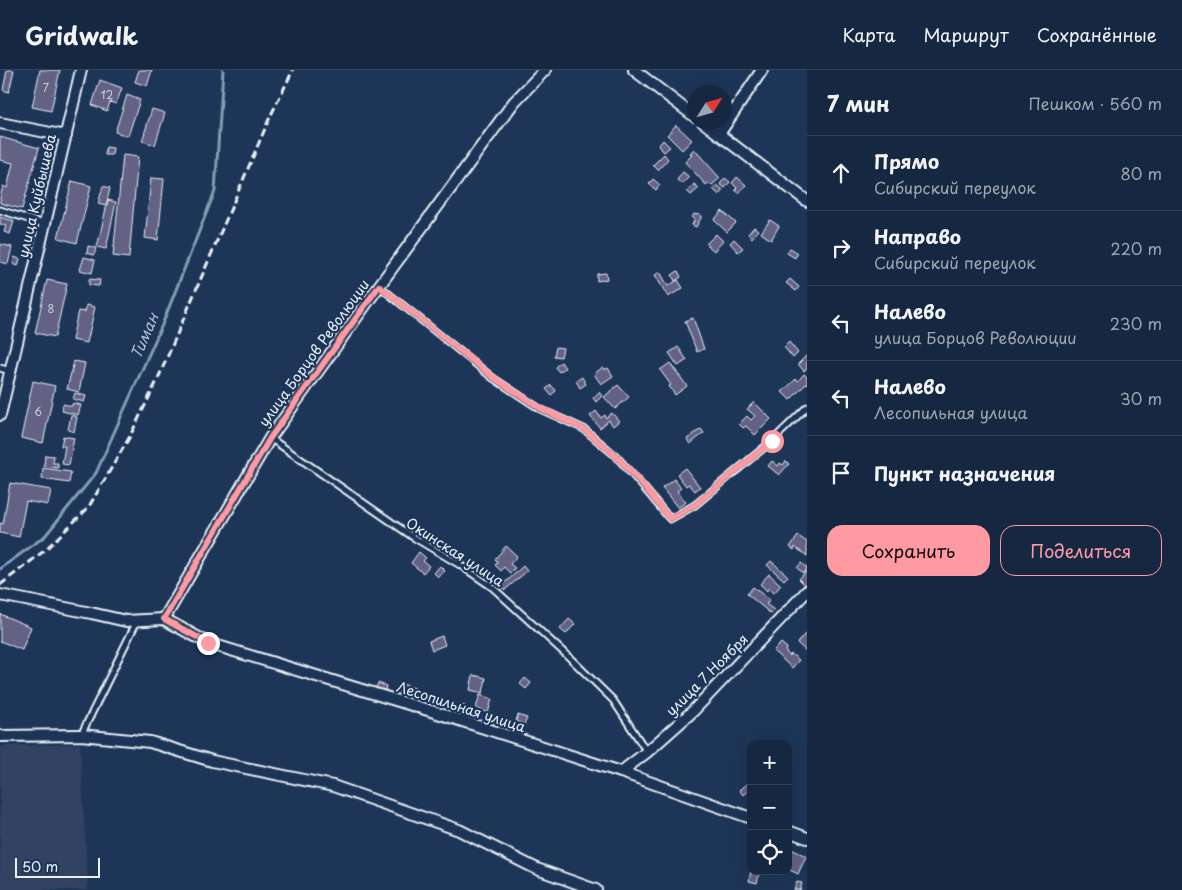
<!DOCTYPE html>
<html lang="ru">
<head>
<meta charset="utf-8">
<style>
  :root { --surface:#162841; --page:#23344c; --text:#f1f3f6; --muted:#9ea6b1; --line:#35445a; --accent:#ff9aa2 }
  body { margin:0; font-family:"Playpen Sans",sans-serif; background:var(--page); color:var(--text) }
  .controls { position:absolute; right:15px; bottom:15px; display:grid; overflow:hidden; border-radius:10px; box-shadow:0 5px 20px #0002 }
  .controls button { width:45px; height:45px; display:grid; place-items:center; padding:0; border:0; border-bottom:1px solid var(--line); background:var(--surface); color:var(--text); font:25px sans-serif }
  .compass { position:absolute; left:687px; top:15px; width:45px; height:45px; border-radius:50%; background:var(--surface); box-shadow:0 5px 20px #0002; rotate:53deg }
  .scale { position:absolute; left:15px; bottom:12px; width:85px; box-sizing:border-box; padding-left:5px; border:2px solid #e8f1f8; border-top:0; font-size:14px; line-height:18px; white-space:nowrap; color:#e8f1f8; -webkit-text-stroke:4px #1d3557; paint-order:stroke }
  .stop { position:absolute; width:15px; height:15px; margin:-11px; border:4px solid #ff9aa2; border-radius:50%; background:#fff }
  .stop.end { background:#ff9aa2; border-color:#fff; box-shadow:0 1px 5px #0008 }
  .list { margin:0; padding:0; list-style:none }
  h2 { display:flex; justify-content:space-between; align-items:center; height:65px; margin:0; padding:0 20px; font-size:21px }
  h2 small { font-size:16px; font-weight:400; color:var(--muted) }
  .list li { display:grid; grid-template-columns:32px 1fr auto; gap:15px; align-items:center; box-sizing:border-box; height:75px; padding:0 20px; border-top:1px solid var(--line) }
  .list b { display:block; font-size:19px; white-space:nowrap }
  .list p { margin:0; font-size:16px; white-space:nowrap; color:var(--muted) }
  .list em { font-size:16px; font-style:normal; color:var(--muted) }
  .actions { display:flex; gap:10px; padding:15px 20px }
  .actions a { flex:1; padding:11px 0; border:1px solid var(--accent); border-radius:15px; text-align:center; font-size:18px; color:var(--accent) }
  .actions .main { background:var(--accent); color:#111 }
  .icon { flex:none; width:28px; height:28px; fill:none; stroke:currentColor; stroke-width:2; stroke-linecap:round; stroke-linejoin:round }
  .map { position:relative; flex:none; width:807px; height:820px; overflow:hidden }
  header { display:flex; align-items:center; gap:30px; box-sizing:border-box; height:70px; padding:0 25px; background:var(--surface); border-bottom:1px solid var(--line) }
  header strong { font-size:24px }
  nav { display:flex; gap:28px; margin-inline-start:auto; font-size:18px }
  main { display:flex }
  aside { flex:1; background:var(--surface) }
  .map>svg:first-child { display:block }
  .built { fill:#324264 }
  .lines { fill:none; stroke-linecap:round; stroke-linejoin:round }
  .stream { stroke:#839fb4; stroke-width:3 }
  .building { fill:#646284; stroke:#e8f1f8 }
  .service-casing { stroke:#e8f1f8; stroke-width:9 }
  .minor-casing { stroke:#e8f1f8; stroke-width:14 }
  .service { stroke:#1d3557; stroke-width:5 }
  .minor { stroke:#1d3557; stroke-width:10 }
  .rail { stroke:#e8f1f8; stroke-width:3; stroke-dasharray:8 4; stroke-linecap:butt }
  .route { stroke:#ff9aa2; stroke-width:6 }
  .labels { text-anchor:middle; stroke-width:4.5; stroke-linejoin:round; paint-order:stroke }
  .number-label { font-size:11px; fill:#c7cddb }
  .street-label { font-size:14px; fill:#e8f1f8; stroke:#1d3557 }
  .water-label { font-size:15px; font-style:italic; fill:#adc1d0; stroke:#1d3557 }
</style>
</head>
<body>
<header>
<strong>Gridwalk</strong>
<nav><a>Карта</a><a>Маршрут</a><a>Сохранённые</a></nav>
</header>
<main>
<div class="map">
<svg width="807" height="820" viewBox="0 0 807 820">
  <rect width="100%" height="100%" fill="#1d3557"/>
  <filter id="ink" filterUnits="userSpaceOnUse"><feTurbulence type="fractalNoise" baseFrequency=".02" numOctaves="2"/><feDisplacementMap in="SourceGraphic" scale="10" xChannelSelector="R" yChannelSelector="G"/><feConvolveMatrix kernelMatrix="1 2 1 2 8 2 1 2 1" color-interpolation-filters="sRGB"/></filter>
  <g filter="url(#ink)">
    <path class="built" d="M80 674 88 820H0V676Z"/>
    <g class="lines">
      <path class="stream" d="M0 499 45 466 96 403 162 255 215 121 223 0"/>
    </g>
    <g class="building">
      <path d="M7 0H14L9 22 3 20Z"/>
      <path d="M40 0H60L51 41 32 37Z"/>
      <path d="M139 0H152L147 16 135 12Z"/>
      <path d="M100 10 122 18 116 34 110 32 107 41 92 35Z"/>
      <path d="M127 25 140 30 128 66 115 62Z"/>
      <path d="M152 39 165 43 155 75 142 71Z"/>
      <path d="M676 55 692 70 682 80 667 65Z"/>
      <path d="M0 67 39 78 22 139 0 133V128L3 116 7 118 13 93 0 90Z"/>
      <path d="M663 70 670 77 664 82 658 76Z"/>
      <path d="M106 77 113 78 112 85H105Z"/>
      <path d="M694 79 720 108 711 116 708 113 706 115 685 92 692 85 690 83Z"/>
      <path d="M664 84 668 89 658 100 653 95Z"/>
      <path d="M123 85 138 87 129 188 113 186Z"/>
      <path d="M683 102 689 107 682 114 677 110Z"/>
      <path d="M737 107 746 115 739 123 735 120 737 118 732 113Z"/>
      <path d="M151 108 164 109 158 170 145 168Z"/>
      <path d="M725 108 730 112 725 118 720 114Z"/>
      <path d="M653 109 660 115 656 120 649 114Z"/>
      <path d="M72 111 91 116 77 173 58 168Z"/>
      <path d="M694 114 699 118 691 125 687 121Z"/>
      <path d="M717 115 723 120 719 125 713 119Z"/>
      <path d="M103 116 110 118 106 136 98 134Z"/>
      <path d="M108 130 116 132 106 179 97 177Z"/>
      <path d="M722 141 736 153 727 162 714 150Z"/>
      <path d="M694 144 697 145 698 144 702 146 696 157 692 155 695 149 692 148Z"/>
      <path d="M0 147 14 151 10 164 4 162 6 156 0 154Z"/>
      <path d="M770 150 779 156 771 170 761 163Z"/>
      <path d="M754 157 758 160 752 168 748 164Z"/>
      <path d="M716 164 723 171 714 181 706 174Z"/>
      <path d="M734 169 743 178 738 182 730 173Z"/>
      <path d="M0 174 12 177 8 194 0 192Z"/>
      <path d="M88 176 96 178 94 185 87 183Z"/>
      <path d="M790 178 798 183 795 188 787 183Z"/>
      <path d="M14 187 20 189 18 196 13 194Z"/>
      <path d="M84 187 95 190 92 203 80 200Z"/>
      <path d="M678 201 681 207 675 211 672 205Z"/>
      <path d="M660 202 668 216 678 210 683 218 668 227 655 205Z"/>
      <path d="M606 203 607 209 597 211V204Z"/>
      <path d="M89 209 100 210 99 216 89 215Z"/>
      <path d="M790 209 799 217 796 221 786 213Z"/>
      <path d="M47 210 67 214 55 267 35 263Z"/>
      <path d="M86 235 95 237 87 273 72 270 78 241 85 242Z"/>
      <path d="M693 248 704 279 697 282 685 251Z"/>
      <path d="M789 272 798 283 793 288 784 277Z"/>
      <path d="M556 277 563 278 561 287 554 286Z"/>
      <path d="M678 277 687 290 678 296 669 283Z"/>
      <path d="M807 285V298L804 301 798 294Z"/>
      <path d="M74 291 85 293 79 322 67 319Z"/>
      <path d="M561 292 565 298 559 302 555 297Z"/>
      <path d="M670 293 687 316 675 325 669 316 671 315 660 300Z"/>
      <path d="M603 297 604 300 608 298 613 306 601 314 594 304Z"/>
      <path d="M804 304 807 307V313L790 330 782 322 796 309 798 311Z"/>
      <path d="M582 307 586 314 580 318 576 311Z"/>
      <path d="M33 311 55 316 43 373 21 368Z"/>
      <path d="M551 315 556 321 551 325 546 319Z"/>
      <path d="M618 315 629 327 615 339 604 327Z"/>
      <path d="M599 322 602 326 596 332 593 328Z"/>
      <path d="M75 323 86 326 84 332 73 329Z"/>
      <path d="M754 332 771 349 755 365 746 356 743 358 739 354 747 346 751 350 755 346 747 339Z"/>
      <path d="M73 333 81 335 78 345 62 341 63 334 72 336Z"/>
      <path d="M596 341 601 348 605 345 606 348 612 343 619 351 613 356 609 350 600 358 590 346Z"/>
      <path d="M71 345 77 347 74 362 68 360Z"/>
      <path d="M701 359 704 363 690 374 687 369Z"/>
      <path d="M63 366 74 368 69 395 62 394 65 376H61Z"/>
      <path d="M45 385 54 386 53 393H58V398L44 396Z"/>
      <path d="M772 391 778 396 780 393 783 395 786 391 789 394 779 405 768 396Z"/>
      <path d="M43 398 71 402 69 413 42 409Z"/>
      <path d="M685 398 700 417 695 421 689 414 686 416 677 404Z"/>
      <path d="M674 409 681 418 677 421 686 432 678 438 662 418Z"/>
      <path d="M10 413 51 420 48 435 26 431 19 467 0 463V453L3 454Z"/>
      <path d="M798 466 807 472V486L795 477 794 480 790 477Z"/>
      <path d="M506 476 517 486 510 494 515 498 510 503 504 497 501 501 495 495 498 492 495 489Z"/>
      <path d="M419 482 426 488 423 491 429 496 423 503 411 493Z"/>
      <path d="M771 491 788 506 784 510 767 495Z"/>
      <path d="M801 493 807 498 803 503 797 498Z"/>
      <path d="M440 496 445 501 438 507 434 503Z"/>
      <path d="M523 496 527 501 505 520 500 515 504 510 506 512Z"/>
      <path d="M807 500V512L805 515 799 509Z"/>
      <path d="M769 504 781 515 774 523 769 518 767 521 760 514Z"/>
      <path d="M753 517 770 530 766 534 774 540 771 544 747 524Z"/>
      <path d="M0 544 31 557 22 580 0 571Z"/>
      <path d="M569 549 575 554 566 564 560 559Z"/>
      <path d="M805 564 807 566V582L797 573Z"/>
      <path d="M442 566 445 575 432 580 429 571Z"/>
      <path d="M781 573 787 578 785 581 790 586 791 584 794 586 799 590 792 598 773 581Z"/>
      <path d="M473 605 486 608 483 623 470 620Z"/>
      <path d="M525 608 531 613 526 619 520 614Z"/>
      <path d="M378 613 386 616 385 621 376 618Z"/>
      <path d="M402 614 415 618 412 629 399 625Z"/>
      <path d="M480 625 492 629 488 643 476 638Z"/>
      <path d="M448 634 460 638 461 635 465 636 462 645 446 640Z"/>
      <path d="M518 645 527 648 524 655 516 651Z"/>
      <path d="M494 650 506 654 504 659 492 655Z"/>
      <path d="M746 714 750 719 743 725 739 720Z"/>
      <path d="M789 778 806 786 798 804 788 799Z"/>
      <path d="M751 801H760L757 813 749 811Z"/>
      <path d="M797 812 802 813 800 820H794Z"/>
    </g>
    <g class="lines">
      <g class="service-casing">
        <g id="service">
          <path d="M0 140 44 154"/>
          <path d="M379 216 493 308 540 339 584 359 616 386 645 419 670 449 695 435 772 371 807 337"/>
          <path d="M0 298 10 301"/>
          <path d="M270 368 413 467 460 495 492 517 571 589 613 630 647 682"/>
          <path d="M81 665 137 551"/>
        </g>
      </g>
      <g class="minor-casing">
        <g id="minor">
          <path d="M634 0 694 46"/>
          <path d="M703 52 807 131"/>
          <path d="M0 53 66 66"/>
          <path d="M719 64 762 0"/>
          <path d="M0 345 81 0"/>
          <path d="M0 525 91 543 126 551 164 549"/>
          <path d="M164 549 270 368 379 216 514 32 545 0"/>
          <path d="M164 549 208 573 428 640 621 702 751 748"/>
          <path d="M0 666 81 665 150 672 212 691 333 716 459 760 537 799 596 820"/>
          <path d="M621 702 647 682 693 641 807 521"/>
          <path d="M788 761 807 768"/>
        </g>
      </g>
      <use href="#service" class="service"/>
      <use href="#minor" class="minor"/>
      <path class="rail" d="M0 515 44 481 88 438 129 368 157 311 270 47 293 0"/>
    </g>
  </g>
  <g class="lines" filter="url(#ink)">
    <path class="route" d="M208 573 164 549 270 368 379 216 494 308 540 338 584 359 616 386 646 419 670 449 695 435 772 371"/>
  </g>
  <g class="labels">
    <g class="number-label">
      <text x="46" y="22">7</text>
      <text x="107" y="29">12</text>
      <text x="51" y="243">8</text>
      <text x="38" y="346">6</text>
    </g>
    <g class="street-label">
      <text transform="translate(37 126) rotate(-77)" y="5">улица Куйбышева</text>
      <text transform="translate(314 283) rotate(-54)" y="5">улица Борцов Революции</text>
      <text transform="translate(455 482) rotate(33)" y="5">Окинская улица</text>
      <text transform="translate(707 605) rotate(-45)" y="5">улица 7 Ноября</text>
      <text transform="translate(461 637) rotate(18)" y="5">Лесопильная улица</text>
    </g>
    <g class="water-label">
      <text transform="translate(145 266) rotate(-67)" y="5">Тиман</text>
    </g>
  </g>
</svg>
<div class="controls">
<button>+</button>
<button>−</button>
<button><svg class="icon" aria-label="locate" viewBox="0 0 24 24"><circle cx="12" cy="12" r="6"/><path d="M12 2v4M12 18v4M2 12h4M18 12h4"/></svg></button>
</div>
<svg class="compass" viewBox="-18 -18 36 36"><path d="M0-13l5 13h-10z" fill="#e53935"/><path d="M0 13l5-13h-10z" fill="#9ea6b1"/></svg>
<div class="scale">50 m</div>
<div class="stop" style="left:772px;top:371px"></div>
<div class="stop end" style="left:208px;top:573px"></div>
</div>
<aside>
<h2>7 мин<small>Пешком · 560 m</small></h2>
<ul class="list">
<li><svg class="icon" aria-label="ahead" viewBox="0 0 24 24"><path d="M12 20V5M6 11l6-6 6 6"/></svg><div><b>Прямо</b><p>Сибирский переулок</p></div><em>80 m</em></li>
<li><svg class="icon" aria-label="right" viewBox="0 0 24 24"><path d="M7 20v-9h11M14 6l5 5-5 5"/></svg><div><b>Направо</b><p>Сибирский переулок</p></div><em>220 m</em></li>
<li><svg class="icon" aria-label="left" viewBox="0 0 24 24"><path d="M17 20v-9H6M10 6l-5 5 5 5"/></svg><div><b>Налево</b><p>улица Борцов Революции</p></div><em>230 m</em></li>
<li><svg class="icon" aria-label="left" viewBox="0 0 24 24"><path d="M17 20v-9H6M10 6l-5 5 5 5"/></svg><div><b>Налево</b><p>Лесопильная улица</p></div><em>30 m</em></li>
<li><svg class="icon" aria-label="arrive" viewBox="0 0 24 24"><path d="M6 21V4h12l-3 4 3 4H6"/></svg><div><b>Пункт назначения</b></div></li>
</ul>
<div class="actions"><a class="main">Сохранить</a><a>Поделиться</a></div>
</aside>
</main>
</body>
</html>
